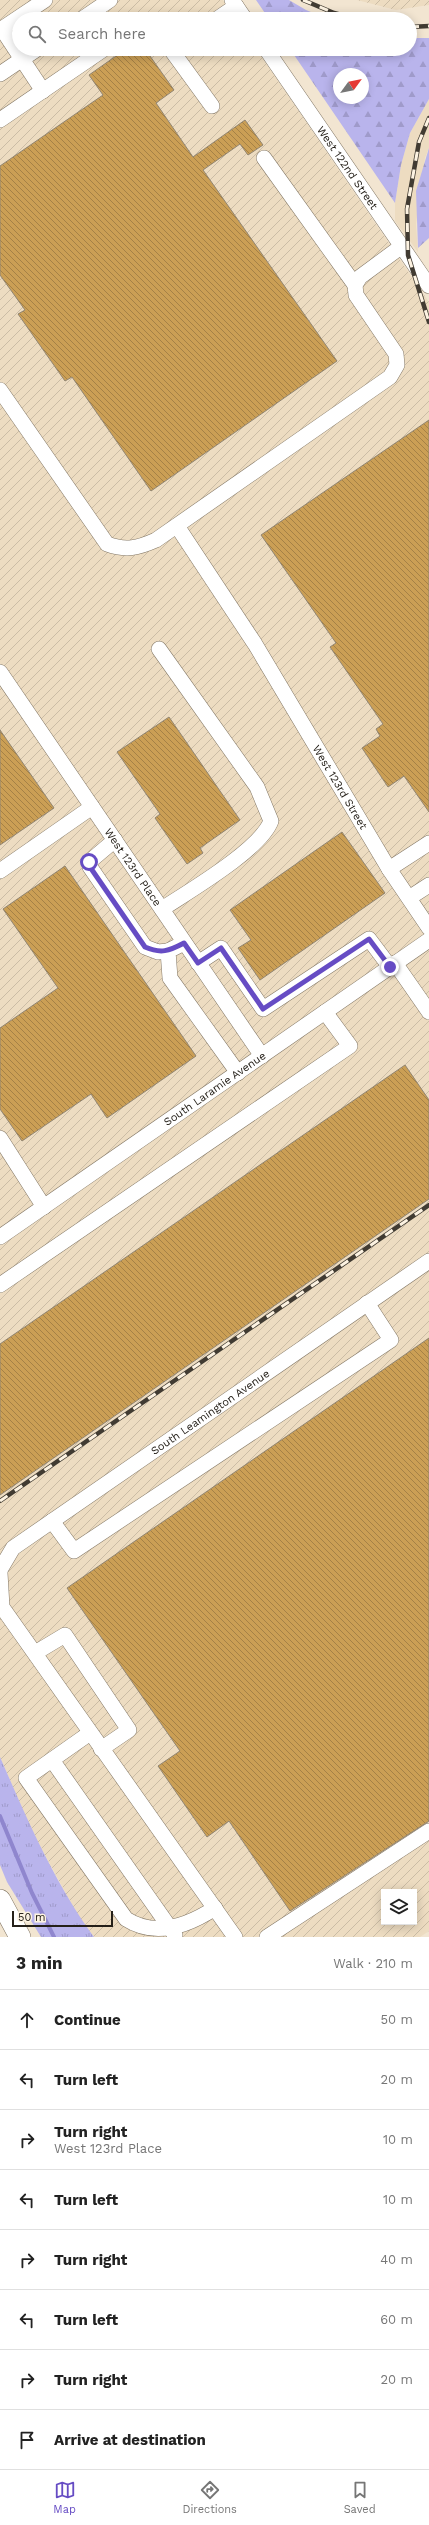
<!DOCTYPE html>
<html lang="en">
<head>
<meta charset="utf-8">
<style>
  :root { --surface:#fff; --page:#f2f2f2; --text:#222; --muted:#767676; --line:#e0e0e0; --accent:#664cc4 }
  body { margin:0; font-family:"Work Sans",sans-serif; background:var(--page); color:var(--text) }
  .controls { position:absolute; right:12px; bottom:12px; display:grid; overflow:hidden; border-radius:0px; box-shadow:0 2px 10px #0003 }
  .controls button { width:36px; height:36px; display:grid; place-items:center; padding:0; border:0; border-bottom:1px solid var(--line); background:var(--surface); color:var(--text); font:20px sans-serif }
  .compass { position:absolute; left:333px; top:68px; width:36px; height:36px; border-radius:50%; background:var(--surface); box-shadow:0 2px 10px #0003; rotate:57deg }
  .scale { position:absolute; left:12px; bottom:10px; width:101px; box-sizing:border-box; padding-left:4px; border:2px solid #252019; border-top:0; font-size:11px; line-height:14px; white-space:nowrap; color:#252019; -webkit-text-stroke:3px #fdf3e2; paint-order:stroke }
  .stop { position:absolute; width:12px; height:12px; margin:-9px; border:3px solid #664cc4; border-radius:50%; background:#fff }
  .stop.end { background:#664cc4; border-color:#fff; box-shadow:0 1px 4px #0008 }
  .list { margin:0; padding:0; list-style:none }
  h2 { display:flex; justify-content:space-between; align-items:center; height:52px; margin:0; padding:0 16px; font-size:17px }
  h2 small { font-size:13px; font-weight:400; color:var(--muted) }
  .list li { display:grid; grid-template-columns:26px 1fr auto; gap:12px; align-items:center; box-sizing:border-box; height:60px; padding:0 16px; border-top:1px solid var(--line) }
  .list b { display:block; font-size:15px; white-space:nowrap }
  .list p { margin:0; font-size:13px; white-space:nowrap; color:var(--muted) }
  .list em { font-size:13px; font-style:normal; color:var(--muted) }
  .icon { flex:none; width:22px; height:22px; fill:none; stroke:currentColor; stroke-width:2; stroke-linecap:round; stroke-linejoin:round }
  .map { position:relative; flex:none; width:429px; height:1937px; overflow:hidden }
  .search { position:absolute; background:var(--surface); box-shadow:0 2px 10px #0003; left:12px; right:12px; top:12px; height:44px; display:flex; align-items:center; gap:10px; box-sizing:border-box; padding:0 14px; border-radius:22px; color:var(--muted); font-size:15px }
  .sheet { height:532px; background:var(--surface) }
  nav { display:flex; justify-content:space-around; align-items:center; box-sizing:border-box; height:56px; border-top:1px solid var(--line); background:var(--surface); font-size:11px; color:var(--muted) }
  nav a { display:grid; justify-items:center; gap:2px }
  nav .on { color:var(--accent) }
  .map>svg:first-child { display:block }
  .built { fill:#eddcc1 }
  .industrial { fill:url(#industrial-furrows); fill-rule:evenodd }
  .grass { fill:url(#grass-tufts) }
  .forest { fill:url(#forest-firs); fill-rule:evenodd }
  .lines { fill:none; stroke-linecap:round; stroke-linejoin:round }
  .stream { stroke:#8f86ce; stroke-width:4 }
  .building { fill:url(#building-back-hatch); stroke:#918572 }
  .minor-casing { stroke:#847866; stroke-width:16 }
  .highway-casing { stroke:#847866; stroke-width:22 }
  .minor { stroke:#fff; stroke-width:15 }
  .highway { stroke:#fff; stroke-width:21 }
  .rail-casing { stroke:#413b32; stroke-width:4.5 }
  .rail { stroke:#fdf3e2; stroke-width:3; stroke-dasharray:9; stroke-linecap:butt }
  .route { stroke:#664cc4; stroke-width:5 }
  .labels { text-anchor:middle; stroke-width:4; stroke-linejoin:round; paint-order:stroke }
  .street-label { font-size:11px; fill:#252019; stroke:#fdf3e2 }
</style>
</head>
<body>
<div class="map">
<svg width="429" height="1937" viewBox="0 0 429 1937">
  <defs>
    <pattern id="industrial-furrows" width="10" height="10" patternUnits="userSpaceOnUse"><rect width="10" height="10" fill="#eddcc1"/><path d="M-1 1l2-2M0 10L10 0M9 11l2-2" fill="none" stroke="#cbbca5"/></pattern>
    <pattern id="grass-tufts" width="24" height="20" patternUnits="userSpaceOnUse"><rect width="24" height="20" fill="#b9b4ec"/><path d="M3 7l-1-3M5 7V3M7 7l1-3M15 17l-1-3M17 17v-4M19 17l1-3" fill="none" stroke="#9f9aca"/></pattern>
    <pattern id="forest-firs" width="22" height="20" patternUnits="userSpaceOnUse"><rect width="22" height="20" fill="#b9b4ec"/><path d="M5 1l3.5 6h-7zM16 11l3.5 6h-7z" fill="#9f9aca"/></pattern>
    <pattern id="building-back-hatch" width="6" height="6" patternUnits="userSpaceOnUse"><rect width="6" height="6" fill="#cb9f55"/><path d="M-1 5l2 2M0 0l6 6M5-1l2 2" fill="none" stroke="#a58146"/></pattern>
  </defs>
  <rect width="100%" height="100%" fill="#f2e5d1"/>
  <path class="built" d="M429 99V148L425 158 416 224 418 252 395 221V203L401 165 410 133Z"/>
  <g class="industrial">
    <path d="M0 0H223L236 19H19V49H256L429 302V1931L420 1937H94L77 1914 32 1831 0 1757ZM384 1892H414V1922H384Z"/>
    <path d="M357 0H429V5L396 10Z"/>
  </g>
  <path class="grass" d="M0 1757C27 1819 54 1882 94 1937H41L7 1882 0 1865Z"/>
  <g class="forest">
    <path d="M256 0H289L306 10 328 19H269Z"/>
    <path d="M410 38H429V99L410 133 401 165 395 203 290 49H410ZM339 74H363V98H339Z"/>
    <path d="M429 148V238L418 248 416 191Z"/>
  </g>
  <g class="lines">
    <path class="stream" d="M0 1816 32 1893 54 1937"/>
  </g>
  <g class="building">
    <path d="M126 49H145L174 90 156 103 193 157 245 120 263 145 248 155 240 144 203 170 337 361 151 491 72 377 65 381 18 314 25 310 0 275V166L103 95 89 75Z"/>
    <path d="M429 420V812L404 776 388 787 362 748 380 736 376 729 383 724 330 647 336 643 261 535Z"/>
    <path d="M169 717 240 820 200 848 203 853 187 864 155 818 160 814 117 752Z"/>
    <path d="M0 730 54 808 0 845Z"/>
    <path d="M342 832 385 893 260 980 238 948 251 940 230 910Z"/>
    <path d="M65 866 196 1056 107 1118 91 1094 22 1141 0 1109V1028L58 988 3 909Z"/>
    <path d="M405 1065 429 1100V1199L0 1495V1344Z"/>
    <path d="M429 1338V1821L290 1911 229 1821 207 1837 158 1766 180 1751 67 1588Z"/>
  </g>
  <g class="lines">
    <g class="minor-casing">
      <g id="minor">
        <path d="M232 0 245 19"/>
        <path d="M82 19 110 0"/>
        <path d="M217 19 236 6"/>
        <path d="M2 29 43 91"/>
        <path d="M0 30 45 0"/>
        <path d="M175 49 172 51 212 106"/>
        <path id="s1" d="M266 49 429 286"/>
        <path d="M0 74 37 49"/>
        <path d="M0 120 104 49"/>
        <path d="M264 158 355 285"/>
        <path d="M0 390 107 544C126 551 138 548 156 540L390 377 397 365 396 354 356 295 355 285 360 277 402 246"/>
        <path id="s2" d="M177 526 255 644 389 869 429 928"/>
        <path d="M159 649 257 787 271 821C260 850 189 891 162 909"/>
        <path id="s3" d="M0 672 262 1056"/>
        <path d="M115 840 89 862 90 867 145 947 158 952 168 951"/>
        <path d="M389 869 429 843"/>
        <path d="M0 871 92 807"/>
        <path d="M409 898 429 885"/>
        <path d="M184 943 168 951 170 978 238 1073"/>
        <path d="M198 963 221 948 263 1009 369 939 390 967"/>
        <path d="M395 963 429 1012"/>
        <path d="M0 1138 44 1207"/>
        <path id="s4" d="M0 1237 429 940"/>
        <path d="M0 1285 350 1046 325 1012"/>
        <path d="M52 1521 74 1551 391 1340 367 1303"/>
        <path id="s5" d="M0 1570 13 1548 429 1261"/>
        <path d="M0 1573 2 1607 235 1937"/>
        <path d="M35 1653 65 1635 129 1730 101 1749"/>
        <path d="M90 1733 26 1778 126 1919C154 1937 186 1927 215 1908"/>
        <path d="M52 1760 175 1935"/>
        <path d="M267 1937 429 1831"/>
      </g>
    </g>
    <g class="highway-casing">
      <path id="highway" d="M0 1900 20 1937"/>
    </g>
    <use href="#minor" class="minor"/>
    <use href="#highway" class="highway"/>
    <g class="rail-casing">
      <g id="rail">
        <path d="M303 0 334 13 357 19"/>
        <path d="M410 27 429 26"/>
        <path d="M429 118 419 142 407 209 408 255 429 322"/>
        <path d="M0 1501 429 1205"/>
      </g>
    </g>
    <use href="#rail" class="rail"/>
  </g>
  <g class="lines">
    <path class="route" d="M89 862 90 867 145 947C161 954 169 951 184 943L198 963 221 948 263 1009 369 939 390 967"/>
  </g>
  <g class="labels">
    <g class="street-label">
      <text dy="4" stroke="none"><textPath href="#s1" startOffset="144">West 122nd Street</textPath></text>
      <text dy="4" stroke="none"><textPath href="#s2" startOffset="308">West 123rd Street</textPath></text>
      <text dy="4" stroke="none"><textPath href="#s3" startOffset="236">West 123rd Place</textPath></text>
      <text dy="4" stroke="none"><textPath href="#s4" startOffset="261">South Laramie Avenue</textPath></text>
      <text dy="4" stroke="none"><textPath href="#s5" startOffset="265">South Leamington Avenue</textPath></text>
    </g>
  </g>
</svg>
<div class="controls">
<button><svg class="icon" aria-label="layers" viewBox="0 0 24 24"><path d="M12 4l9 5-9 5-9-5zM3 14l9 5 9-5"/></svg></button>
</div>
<svg class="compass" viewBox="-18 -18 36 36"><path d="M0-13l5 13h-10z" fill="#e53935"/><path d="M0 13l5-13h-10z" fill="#767676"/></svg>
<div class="scale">50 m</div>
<div class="stop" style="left:89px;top:862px"></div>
<div class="stop end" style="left:390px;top:967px"></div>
<div class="search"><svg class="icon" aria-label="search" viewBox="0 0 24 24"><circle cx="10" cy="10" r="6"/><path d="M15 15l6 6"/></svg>Search here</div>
</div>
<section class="sheet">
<h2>3 min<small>Walk · 210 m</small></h2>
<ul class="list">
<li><svg class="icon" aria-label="ahead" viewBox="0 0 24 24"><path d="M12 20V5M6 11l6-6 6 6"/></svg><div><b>Continue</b></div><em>50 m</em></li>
<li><svg class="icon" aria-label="left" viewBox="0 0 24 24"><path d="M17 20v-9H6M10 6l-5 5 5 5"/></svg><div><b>Turn left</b></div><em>20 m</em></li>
<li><svg class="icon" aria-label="right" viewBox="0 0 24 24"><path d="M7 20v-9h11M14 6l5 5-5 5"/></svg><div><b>Turn right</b><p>West 123rd Place</p></div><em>10 m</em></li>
<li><svg class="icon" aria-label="left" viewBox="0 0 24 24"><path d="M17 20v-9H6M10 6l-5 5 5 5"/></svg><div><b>Turn left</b></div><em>10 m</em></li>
<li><svg class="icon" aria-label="right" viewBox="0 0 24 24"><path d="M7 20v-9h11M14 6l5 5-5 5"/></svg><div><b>Turn right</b></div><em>40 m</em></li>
<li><svg class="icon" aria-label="left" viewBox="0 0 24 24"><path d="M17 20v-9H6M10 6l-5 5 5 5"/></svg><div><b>Turn left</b></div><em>60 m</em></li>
<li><svg class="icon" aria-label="right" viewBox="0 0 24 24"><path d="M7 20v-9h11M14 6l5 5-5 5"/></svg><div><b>Turn right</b></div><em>20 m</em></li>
<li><svg class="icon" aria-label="arrive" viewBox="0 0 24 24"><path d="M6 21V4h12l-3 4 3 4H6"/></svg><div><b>Arrive at destination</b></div></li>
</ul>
</section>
<nav>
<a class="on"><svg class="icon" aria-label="map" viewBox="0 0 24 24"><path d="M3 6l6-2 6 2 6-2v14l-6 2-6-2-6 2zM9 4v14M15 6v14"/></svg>Map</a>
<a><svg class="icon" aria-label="directions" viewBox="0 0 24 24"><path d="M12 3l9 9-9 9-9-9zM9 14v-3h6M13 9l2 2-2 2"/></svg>Directions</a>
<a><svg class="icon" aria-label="saved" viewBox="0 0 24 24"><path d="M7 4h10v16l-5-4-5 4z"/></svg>Saved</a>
</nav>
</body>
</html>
